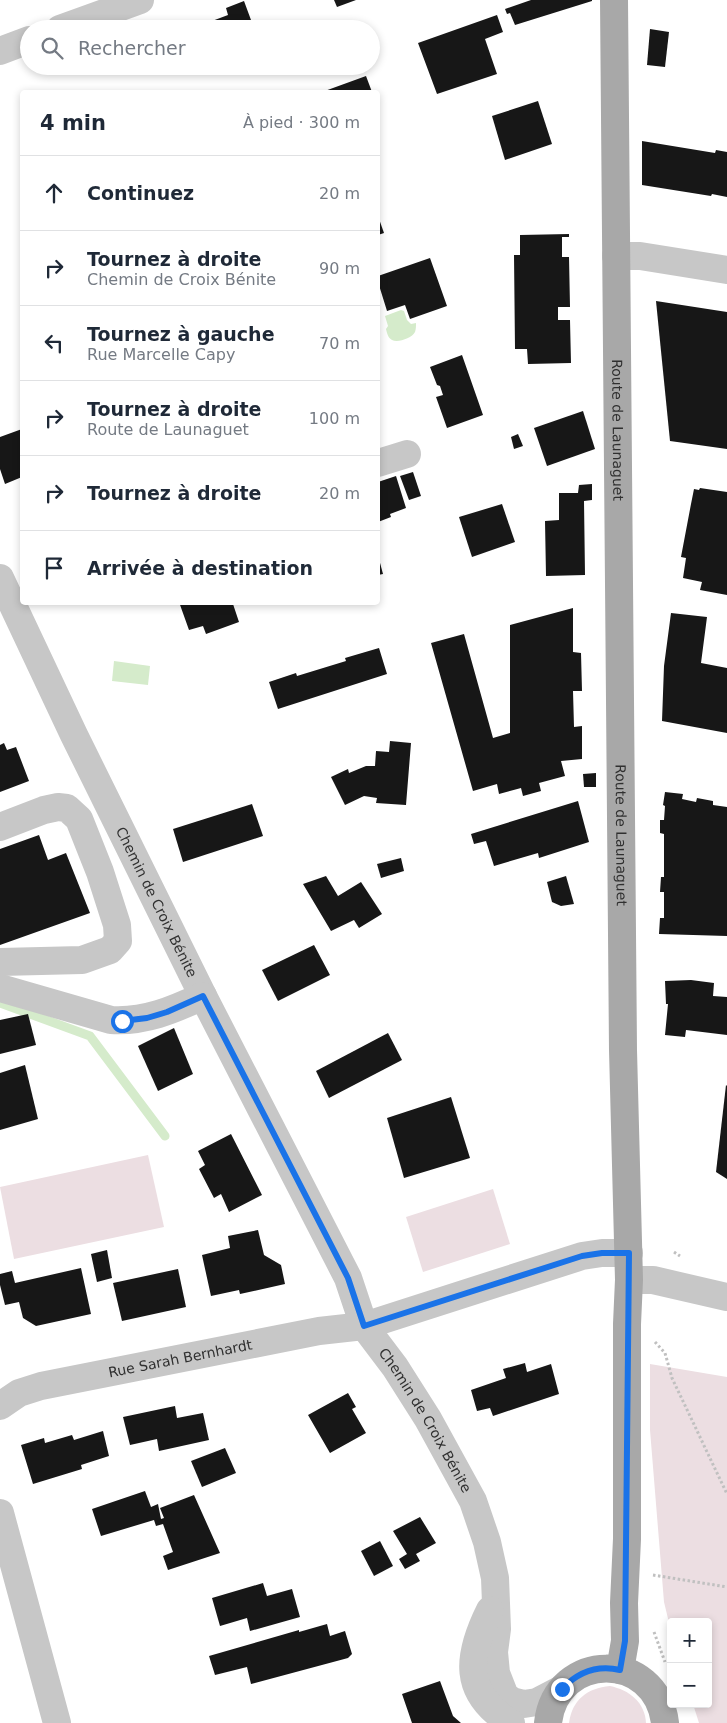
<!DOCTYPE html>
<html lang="fr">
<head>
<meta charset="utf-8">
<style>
  :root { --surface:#fff; --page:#f2f2f3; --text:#1f2937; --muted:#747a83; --line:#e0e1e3 }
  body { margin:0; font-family:"DejaVu Sans",sans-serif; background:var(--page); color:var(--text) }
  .controls { position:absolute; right:15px; bottom:15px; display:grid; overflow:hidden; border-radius:5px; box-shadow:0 2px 8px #0003 }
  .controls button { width:45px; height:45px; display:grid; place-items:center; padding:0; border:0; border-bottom:1px solid var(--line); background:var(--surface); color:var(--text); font:25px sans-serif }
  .stop { position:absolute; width:15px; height:15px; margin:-11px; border:4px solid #1a73e8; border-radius:50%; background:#fff }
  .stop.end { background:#1a73e8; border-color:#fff; box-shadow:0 1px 5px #0008 }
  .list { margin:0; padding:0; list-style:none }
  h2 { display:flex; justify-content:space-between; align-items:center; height:65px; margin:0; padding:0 20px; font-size:21px }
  h2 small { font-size:16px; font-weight:400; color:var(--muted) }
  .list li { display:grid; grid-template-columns:32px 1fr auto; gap:15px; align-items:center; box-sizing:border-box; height:75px; padding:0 20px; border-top:1px solid var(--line) }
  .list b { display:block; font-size:19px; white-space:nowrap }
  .list p { margin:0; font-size:16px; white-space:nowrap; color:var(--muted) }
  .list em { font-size:16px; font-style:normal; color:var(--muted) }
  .icon { flex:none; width:28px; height:28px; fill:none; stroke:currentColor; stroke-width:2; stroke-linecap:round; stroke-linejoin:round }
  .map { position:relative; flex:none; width:727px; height:1723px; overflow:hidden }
  .search { position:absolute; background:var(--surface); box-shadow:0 2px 8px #0003; left:20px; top:20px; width:360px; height:55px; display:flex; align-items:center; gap:12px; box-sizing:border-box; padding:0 18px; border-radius:28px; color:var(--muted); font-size:19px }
  .panel { position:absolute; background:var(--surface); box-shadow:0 2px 8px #0003; left:20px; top:90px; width:360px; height:515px; border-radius:5px }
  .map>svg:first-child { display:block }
  .green { fill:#ecdee2 }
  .water { fill:#d5ebcb }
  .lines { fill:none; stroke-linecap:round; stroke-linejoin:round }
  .stream { stroke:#d5ebcb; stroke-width:9 }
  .building { fill:#171717 }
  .path { stroke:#c0c0c0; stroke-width:3; stroke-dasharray:2.5 2.5; stroke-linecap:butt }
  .minor { stroke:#c7c7c7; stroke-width:28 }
  .major { stroke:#a8a8a8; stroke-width:28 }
  .route { stroke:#1a73e8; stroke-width:6 }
  .labels { text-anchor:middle; stroke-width:5; stroke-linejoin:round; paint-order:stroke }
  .street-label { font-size:14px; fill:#303030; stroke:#fff }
</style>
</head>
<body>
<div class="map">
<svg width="727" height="1723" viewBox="0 0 727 1723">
  <rect width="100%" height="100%" fill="#fff"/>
  <g class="green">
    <path d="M148 1155 164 1227 14 1259 0 1187Z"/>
    <path d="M493 1189 510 1244 423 1272 406 1217Z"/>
    <path d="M650 1364 727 1377V1723H699L693 1704H708V1622H671V1631L664 1602 650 1430Z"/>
    <path d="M610 1686C629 1690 645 1702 646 1723H569C572 1700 587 1688 610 1686Z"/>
  </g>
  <g class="water">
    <path d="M401 310 404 311 407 320 411 324 416 323C416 326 416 329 415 332 412 338 398 343 392 340 388 338 387 333 386 329L388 326 385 316Z"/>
    <path d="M114 661 150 666 148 685 112 681Z"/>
  </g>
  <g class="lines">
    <path class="stream" d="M0 1003 90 1036 165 1136"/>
  </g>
  <g class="building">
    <path d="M334 0H356L337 7Z"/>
    <path d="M531 0H592V1L515 25 510 13 507 14 505 9Z"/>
    <path d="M244 1 251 20 240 24 242 29H215L212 21 228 15 226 8Z"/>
    <path d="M497 15 503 32 485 39 497 74 437 94 418 43Z"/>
    <path d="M650 29 669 32 665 67 647 65Z"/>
    <path d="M366 76 372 92H322Z"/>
    <path d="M538 101 552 144 505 160 492 116Z"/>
    <path d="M642 141 715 153 716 150 727 152V197L712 194 711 196 642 185Z"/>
    <path d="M378 216 384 233 378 235Z"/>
    <path d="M569 234V237H562V257H569L570 307H558V320H570L571 363 528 364 527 349H515L514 255H520V235Z"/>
    <path d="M430 258 447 306 410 319 405 305 387 311 378 282V276Z"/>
    <path d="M656 301 727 312V449L670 441Z"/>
    <path d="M462 355 483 415 447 428 436 397 443 395 440 386 437 385 430 367Z"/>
    <path d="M583 411 595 449 547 466 534 428Z"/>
    <path d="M22 429V477L5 484 0 469V437Z"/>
    <path d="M518 434 523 446 514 449 511 437Z"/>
    <path d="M413 472 421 496 409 500 400 476Z"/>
    <path d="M396 476 406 508 390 514 391 517 378 522V482Z"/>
    <path d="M592 484V500L584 501 585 575 546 576 545 521 559 520V493H578L579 485Z"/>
    <path d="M700 488 727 492V595L700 590 702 582 683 578 686 558 681 557 691 504 694 489 699 490Z"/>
    <path d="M502 504 515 542 472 557 459 517Z"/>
    <path d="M379 559 383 574 378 575V560Z"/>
    <path d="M179 602H236L233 604 239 622 206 634 203 626 189 630Z"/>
    <path d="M573 608V652L581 653 582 691H573L574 727 582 726V759L561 761 565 776 539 783 541 791 523 796 521 788 499 794 497 784 473 791 431 643 464 634 493 738 510 733V625Z"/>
    <path d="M671 613 707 617 701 663 727 668V733L662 721 664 666Z"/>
    <path d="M379 648 387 674 278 709 269 682 296 673 297 676 346 661 345 658Z"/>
    <path d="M390 741 411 743 406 805 376 803 377 798 364 796 345 805 331 777 348 769 349 773 366 766H375L376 751 389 752Z"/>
    <path d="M4 743 7 750 16 747 29 781 0 792V745Z"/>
    <path d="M596 773V787H584L583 774Z"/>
    <path d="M665 792 683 794 682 799 696 802 697 798 713 801V805L727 807V936L659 934 660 918H664V892H660L661 877H664V834L660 833V820H664L665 806 663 805Z"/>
    <path d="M578 801 589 842 539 858 538 853 494 866 486 841 474 844 471 834Z"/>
    <path d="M252 804 263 836 183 862 173 829Z"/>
    <path d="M39 835 48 860 66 853 90 913 0 945V849Z"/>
    <path d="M401 858 404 871 381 878 377 864Z"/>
    <path d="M326 876 338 896 361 882 382 914 359 928 354 920 331 931 303 884Z"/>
    <path d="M566 876 574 904 561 906 552 902 547 882Z"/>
    <path d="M314 945 330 975 278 1001 262 970Z"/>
    <path d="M691 980 714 983 713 996 727 997V1035L686 1030 685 1037 665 1035 668 1004H666L665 981Z"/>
    <path d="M28 1014 36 1045 0 1054V1020Z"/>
    <path d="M174 1028 193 1074 158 1091 138 1046Z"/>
    <path d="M388 1033 402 1060 329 1098 316 1071Z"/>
    <path d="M25 1065 38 1119 0 1130V1073Z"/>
    <path d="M726 1085 727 1086V1179L716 1172Z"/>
    <path d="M451 1097 470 1158 404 1178 387 1118Z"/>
    <path d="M231 1134 262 1195 229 1212 221 1194 214 1198 199 1169 205 1165 198 1151Z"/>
    <path d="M258 1230 264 1255 281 1265 285 1284 240 1294 239 1290 211 1296 202 1255 230 1248 228 1236Z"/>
    <path d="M107 1250 112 1278 97 1282 91 1254Z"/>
    <path d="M81 1268 91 1314 36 1326 23 1318 19 1302 5 1305 0 1285V1274L12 1271 15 1283Z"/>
    <path d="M178 1269 186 1307 122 1321 113 1283Z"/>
    <path d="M525 1363 527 1372 551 1364 559 1394 493 1416 490 1408 477 1411 471 1390 506 1378 503 1369Z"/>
    <path d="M348 1393 356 1407 352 1409 366 1433 330 1453 308 1415Z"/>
    <path d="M175 1406 177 1418 203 1413 209 1440 159 1451 157 1439 130 1445 123 1417Z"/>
    <path d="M103 1431 109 1456 81 1465 82 1469 33 1484 21 1445 44 1438 45 1443 72 1435 74 1440Z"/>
    <path d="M225 1448 236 1473 202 1487 191 1461Z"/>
    <path d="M145 1491 151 1507 158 1504 161 1519 164 1518 160 1508 194 1495 220 1553 168 1570 163 1556 173 1552 163 1524 156 1526 154 1520 101 1536 92 1509Z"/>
    <path d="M420 1517 436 1543 416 1554 420 1561 405 1569 399 1559 407 1554 393 1531Z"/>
    <path d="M380 1541 393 1566 374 1576 361 1551Z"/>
    <path d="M263 1583 267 1596 292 1589 300 1617 250 1631 247 1618 220 1626 212 1598Z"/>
    <path d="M327 1624 330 1636 345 1631 352 1654 348 1658 251 1684 247 1667 215 1675 209 1656 299 1630V1632Z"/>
    <path d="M440 1681 453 1716 461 1723H412L402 1694Z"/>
  </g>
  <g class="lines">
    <g class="path">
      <path d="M674 1252 680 1256"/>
      <path d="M655 1342 665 1353 672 1378 727 1494"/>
      <path d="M653 1575 727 1587"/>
      <path d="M654 1632 665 1662"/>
    </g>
    <g class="minor">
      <path d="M60 29 140 0"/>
      <path d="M0 51 29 40"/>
      <path d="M616 256H640L727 270"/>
      <path d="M378 463 407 454"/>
      <path id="s1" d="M0 578 74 735 203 996 348 1278 364 1326 395 1367 428 1419 473 1501 487 1542 495 1578 497 1629 494 1652 496 1673 505 1696 512 1701 524 1704 537 1702 562 1689"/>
      <path d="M0 827 44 810 58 807 67 808 79 819 100 872 117 925 118 941 110 950 82 960 0 962"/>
      <path d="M0 988 111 1020C145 1022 173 1010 203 996"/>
      <path d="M629 1280H653L727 1297"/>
      <path id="s2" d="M0 1406 19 1393 41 1386 319 1331 364 1326 582 1256 602 1253H629"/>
      <path d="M0 1513 57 1723"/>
      <path d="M490 1610C467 1656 462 1693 511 1723"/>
    </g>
    <g class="major">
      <path id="s3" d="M614 0 623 1050 629 1280 627 1324V1539L624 1603 625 1641 620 1670"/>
      <path d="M548 1723C556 1651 656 1650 665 1723"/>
    </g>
  </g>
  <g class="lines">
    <path class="route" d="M122 1021 147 1018 167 1012 203 996 348 1278 364 1326 582 1256 602 1253H629L625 1641 620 1670C598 1665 578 1672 562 1689"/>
  </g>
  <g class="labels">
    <g class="street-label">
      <text dy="5" stroke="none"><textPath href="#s3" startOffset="430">Route de Launaguet</textPath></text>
      <text dy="5" stroke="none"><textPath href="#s3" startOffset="835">Route de Launaguet</textPath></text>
      <text dy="5" stroke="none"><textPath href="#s1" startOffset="360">Chemin de Croix Bénite</textPath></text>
      <text dy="5" stroke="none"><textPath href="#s2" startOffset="188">Rue Sarah Bernhardt</textPath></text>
      <text dy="5" stroke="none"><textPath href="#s1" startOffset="945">Chemin de Croix Bénite</textPath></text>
    </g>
  </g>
</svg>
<div class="controls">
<button>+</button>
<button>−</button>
</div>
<div class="stop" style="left:122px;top:1021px"></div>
<div class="stop end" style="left:562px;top:1689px"></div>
<div class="search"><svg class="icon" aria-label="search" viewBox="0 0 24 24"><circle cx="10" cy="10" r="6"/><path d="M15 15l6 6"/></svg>Rechercher</div>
<section class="panel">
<h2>4 min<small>À pied · 300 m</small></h2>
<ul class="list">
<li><svg class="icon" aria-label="ahead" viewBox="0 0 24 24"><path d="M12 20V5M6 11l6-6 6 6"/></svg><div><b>Continuez</b></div><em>20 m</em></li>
<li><svg class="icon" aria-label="right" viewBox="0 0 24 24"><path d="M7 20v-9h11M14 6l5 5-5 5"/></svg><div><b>Tournez à droite</b><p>Chemin de Croix Bénite</p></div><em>90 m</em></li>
<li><svg class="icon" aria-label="left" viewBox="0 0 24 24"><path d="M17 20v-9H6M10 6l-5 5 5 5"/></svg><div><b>Tournez à gauche</b><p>Rue Marcelle Capy</p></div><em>70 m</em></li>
<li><svg class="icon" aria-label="right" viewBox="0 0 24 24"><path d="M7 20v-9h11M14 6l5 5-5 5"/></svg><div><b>Tournez à droite</b><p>Route de Launaguet</p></div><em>100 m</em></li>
<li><svg class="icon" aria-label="right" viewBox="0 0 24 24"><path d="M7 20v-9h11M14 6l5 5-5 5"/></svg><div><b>Tournez à droite</b></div><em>20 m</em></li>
<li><svg class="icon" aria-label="arrive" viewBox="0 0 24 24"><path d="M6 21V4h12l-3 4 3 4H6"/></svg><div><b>Arrivée à destination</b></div></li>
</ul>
</section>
</div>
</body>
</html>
